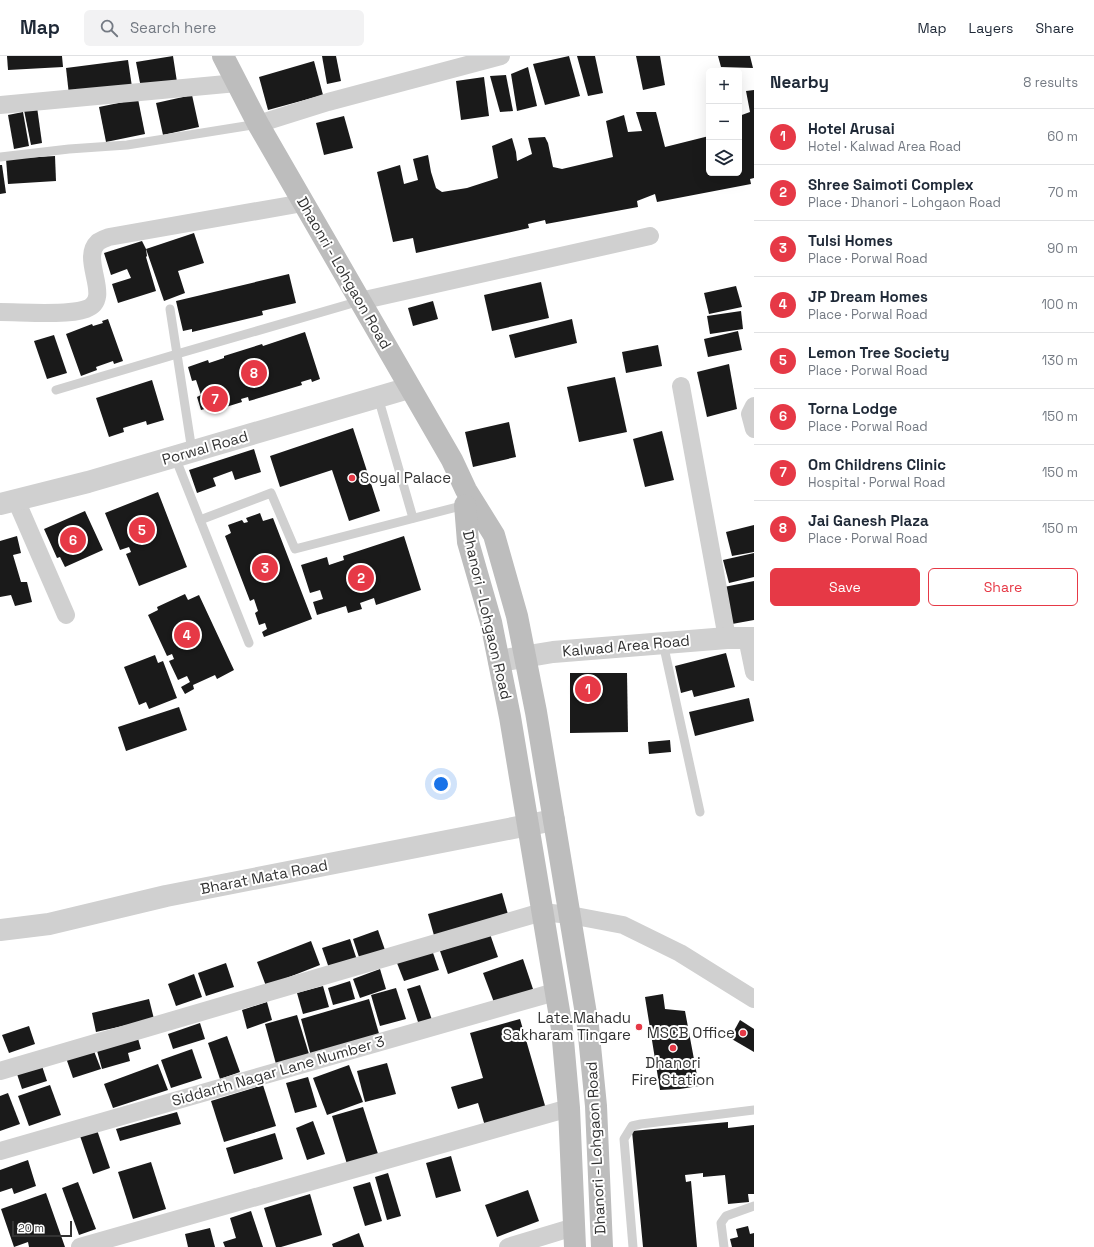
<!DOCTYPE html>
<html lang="en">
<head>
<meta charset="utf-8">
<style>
  :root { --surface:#fff; --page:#f2f2f3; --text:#1f2937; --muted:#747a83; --line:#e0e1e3; --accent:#e63946 }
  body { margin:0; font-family:"Space Grotesk",sans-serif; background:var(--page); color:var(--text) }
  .controls { position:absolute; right:12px; top:12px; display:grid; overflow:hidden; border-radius:6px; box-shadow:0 4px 16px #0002 }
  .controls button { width:36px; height:36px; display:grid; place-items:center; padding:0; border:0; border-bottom:1px solid var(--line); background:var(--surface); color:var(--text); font:20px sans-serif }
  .scale { position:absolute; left:12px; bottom:10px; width:60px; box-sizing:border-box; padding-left:4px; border:2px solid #333; border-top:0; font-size:11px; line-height:14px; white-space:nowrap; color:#333; -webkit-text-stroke:3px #fff; paint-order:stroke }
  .you { position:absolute; left:441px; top:728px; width:14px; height:14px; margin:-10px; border:3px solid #fff; border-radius:50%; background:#1a73e8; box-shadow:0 0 0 6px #1a73e833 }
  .badge { display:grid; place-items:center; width:26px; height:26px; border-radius:50%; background:var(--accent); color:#fff; font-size:13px; font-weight:700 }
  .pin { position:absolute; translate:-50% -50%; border:2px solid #fff; box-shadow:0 1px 4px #0006 }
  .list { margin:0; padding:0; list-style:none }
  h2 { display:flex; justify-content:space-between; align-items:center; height:52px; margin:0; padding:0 16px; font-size:17px }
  h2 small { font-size:13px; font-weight:400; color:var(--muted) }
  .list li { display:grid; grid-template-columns:26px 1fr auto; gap:12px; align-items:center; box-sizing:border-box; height:56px; padding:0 16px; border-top:1px solid var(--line) }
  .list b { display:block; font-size:15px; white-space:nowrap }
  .list p { margin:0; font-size:13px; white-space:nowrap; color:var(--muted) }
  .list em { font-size:13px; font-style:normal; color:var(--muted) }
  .actions { display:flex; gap:8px; padding:12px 16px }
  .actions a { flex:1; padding:9px 0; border:1px solid var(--accent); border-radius:6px; text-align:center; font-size:14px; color:var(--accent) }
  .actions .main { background:var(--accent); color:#fff }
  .icon { flex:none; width:22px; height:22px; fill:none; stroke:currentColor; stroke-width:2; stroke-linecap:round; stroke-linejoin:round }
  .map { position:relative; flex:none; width:754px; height:1191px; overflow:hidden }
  header { display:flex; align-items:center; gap:24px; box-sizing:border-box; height:56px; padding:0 20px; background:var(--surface); border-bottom:1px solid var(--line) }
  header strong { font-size:19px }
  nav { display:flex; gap:22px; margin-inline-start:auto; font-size:14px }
  .search { width:280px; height:36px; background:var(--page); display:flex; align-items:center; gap:10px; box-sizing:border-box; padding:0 14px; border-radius:6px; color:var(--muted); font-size:15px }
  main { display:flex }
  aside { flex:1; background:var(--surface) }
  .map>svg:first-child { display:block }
  .building { fill:#1a1a1a }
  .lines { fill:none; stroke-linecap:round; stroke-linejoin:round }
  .service { stroke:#d0d0d0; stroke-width:9 }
  .minor { stroke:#d0d0d0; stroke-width:18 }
  .tertiary { stroke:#d0d0d0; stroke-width:22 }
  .secondary { stroke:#bdbdbd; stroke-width:22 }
  .poi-dot { fill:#e63946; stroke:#fff; stroke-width:1.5 }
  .labels { text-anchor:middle; stroke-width:4; stroke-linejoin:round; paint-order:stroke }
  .street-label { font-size:15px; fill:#333; stroke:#fff }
  .poi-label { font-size:15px; fill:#333; stroke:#fff; text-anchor:end }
</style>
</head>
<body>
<header>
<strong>Map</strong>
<div class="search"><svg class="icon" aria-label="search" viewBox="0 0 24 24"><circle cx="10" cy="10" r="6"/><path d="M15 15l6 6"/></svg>Search here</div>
<nav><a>Map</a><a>Layers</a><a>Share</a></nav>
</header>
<main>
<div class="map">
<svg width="754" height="1191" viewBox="0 0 754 1191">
  <rect width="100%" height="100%" fill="#fff"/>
  <g class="building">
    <path d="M7 0H62L63 11 8 14Z"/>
    <path d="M173 0 177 26 141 32 136 6Z"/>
    <path d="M322 0H336L341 25 327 28Z"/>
    <path d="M569 0 580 40 545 49 533 8Z"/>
    <path d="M577 0H595L603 37 588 40Z"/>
    <path d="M636 0H660L665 29 643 34Z"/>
    <path d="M718 0H750L753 12 721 11Z"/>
    <path d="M128 4 132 31 69 39 66 12Z"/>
    <path d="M314 5 323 39 268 54 259 21Z"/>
    <path d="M528 11 537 50 517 55 511 18Z"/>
    <path d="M506 19 513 55 500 56 490 20Z"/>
    <path d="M484 21 489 60 461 64 456 25Z"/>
    <path d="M754 34V122L750 123 751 128 657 146 655 138 637 145 638 151 546 168 545 164 528 168 529 172 416 197 413 182 393 186 377 116 400 109 404 128 418 124 413 103 428 99 431 116 436 132 442 136 467 132 498 122 492 90 512 82 516 96 517 105 532 98 528 82 545 81 548 87 553 111 562 113 613 101 606 65 624 59 628 76 642 75 636 56H656L665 91 709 80V117H739V60L750 56 746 35Z"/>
    <path d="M192 39 199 71 163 79 156 47Z"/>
    <path d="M138 43 145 78 106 86 99 51Z"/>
    <path d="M37 51 42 87 31 89 24 54Z"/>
    <path d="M23 56 29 90 14 93 8 59Z"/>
    <path d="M344 60 353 92 324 99 316 67Z"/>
    <path d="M55 100 56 125 8 128 6 103Z"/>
    <path d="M0 109H2L6 137 0 138Z"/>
    <path d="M194 177 204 207 178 215 185 237 164 245 146 193Z"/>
    <path d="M142 185 146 193 147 200 146 201 156 235 118 247 112 228 131 222 127 213 111 219 104 197Z"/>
    <path d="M289 218 296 247 262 255 263 259 192 276V273L183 275 176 245Z"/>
    <path d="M541 226 549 262 492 275 484 239Z"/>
    <path d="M736 230 742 251 709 258 704 237Z"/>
    <path d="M433 245 438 263 413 270 408 252Z"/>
    <path d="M741 255 743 273 710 278 707 260Z"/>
    <path d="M108 263 123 305 114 308 113 305 96 311 97 314 81 320 66 278 92 268 93 270 103 267 102 265Z"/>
    <path d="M572 263 577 287 515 302 509 279Z"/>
    <path d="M738 275 742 294 708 301 704 283Z"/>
    <path d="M305 276 320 323 312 326 311 323 301 326 302 329 249 345 248 341 241 343 242 346 213 355 212 351 201 354 197 341 201 339 196 324 192 325 188 311 208 304 209 307 224 302V300L262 288 263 290Z"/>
    <path d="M54 279 67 317 47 323 34 285Z"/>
    <path d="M658 289 662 310 626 317 622 296Z"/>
    <path d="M729 308 737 353 707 361 697 316Z"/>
    <path d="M615 321 627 376 579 386 567 331Z"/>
    <path d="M152 324 164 364 147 369 146 365 123 372 124 376 109 381 96 342Z"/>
    <path d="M509 366 516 401 473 411 465 376Z"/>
    <path d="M353 372 380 455 349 465 332 414 280 431 270 400Z"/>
    <path d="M662 375 674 424 645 431 633 383Z"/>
    <path d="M254 393 261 416 235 424 232 415 213 422 216 430 197 437 189 414Z"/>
    <path d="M158 436 187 511 139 530 126 498 131 496 129 491 120 494 105 457Z"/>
    <path d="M85 455 103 494 65 511 60 501 57 502 44 473Z"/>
    <path d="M260 457 263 465 273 462 312 563 264 581 262 576 267 573 265 567 259 569 255 557 258 555 254 543 250 545 225 480 231 477 228 469 242 464 244 467 248 466 246 462Z"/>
    <path d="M754 469V496L732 500 726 476Z"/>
    <path d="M17 480 21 497 13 499 21 526H27L32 546 15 550 11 539 0 541V485Z"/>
    <path d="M404 480 421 534 376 549 374 542 360 547 362 553 348 557 346 550 317 559 313 546 323 543 320 534 310 537 301 509 327 501 329 509 344 504 343 500Z"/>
    <path d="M754 497V521L729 527 723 504Z"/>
    <path d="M754 525V564L732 568 724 531Z"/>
    <path d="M185 538 188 544 199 539 234 614 217 623 215 619 193 629 194 633 185 638 181 631 190 626 187 620 178 624 169 605 174 603 172 598 167 600 148 559 158 554 157 551Z"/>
    <path d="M726 597 735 631 694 641 692 634 681 637 675 610Z"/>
    <path d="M155 599 158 607 163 605 177 642 149 653 146 646 139 649 124 611Z"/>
    <path d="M570 617H627L628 676 570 677Z"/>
    <path d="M749 642 754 665 695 680 689 656Z"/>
    <path d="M179 651 187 674 126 695 118 671Z"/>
    <path d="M670 684 671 696 649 698 648 686Z"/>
    <path d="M502 837 509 862 435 883 428 858Z"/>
    <path d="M378 874 385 894 360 904 353 883Z"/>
    <path d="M490 878 498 901 448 918 440 895Z"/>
    <path d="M350 883 358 907 330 915 322 892Z"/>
    <path d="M311 885 320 909 266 930 257 906Z"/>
    <path d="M432 894 439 914 404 925 397 907Z"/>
    <path d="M523 903 534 936 495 949 483 917Z"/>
    <path d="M226 907 234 931 206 940 198 917Z"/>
    <path d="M380 913 386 933 360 942 353 923Z"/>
    <path d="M194 918 202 941 176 950 168 928Z"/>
    <path d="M350 925 355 943 333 949 328 932Z"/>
    <path d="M420 929 432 964 419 969 407 933Z"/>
    <path d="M323 930 329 951 303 958 297 937Z"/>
    <path d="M396 932 406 963 380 970 371 939Z"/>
    <path d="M663 938 665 953 685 955 699 1030 680 1033 660 1034 645 941Z"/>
    <path d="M149 943 154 963 96 976 92 957Z"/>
    <path d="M369 943 380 981 311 1000 301 963Z"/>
    <path d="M267 946 272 964 247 973 242 954Z"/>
    <path d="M297 959 309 998 276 1008 265 968Z"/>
    <path d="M520 963 546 1053 485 1070 478 1047 458 1053 451 1031 483 1022 470 977Z"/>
    <path d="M740 964 754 973V996L730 982Z"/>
    <path d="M200 967 205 983 173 993 168 978Z"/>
    <path d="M29 970 35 988 9 997 2 979Z"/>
    <path d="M137 979 141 993 128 997 130 1005 102 1013 96 991Z"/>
    <path d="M227 980 240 1016 220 1023 208 987Z"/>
    <path d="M92 990 101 1013 73 1022 65 999Z"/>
    <path d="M192 993 202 1022 171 1032 161 1004Z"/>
    <path d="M41 1007 47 1025 22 1033 16 1015Z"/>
    <path d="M387 1007 396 1038 365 1046 357 1015Z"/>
    <path d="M158 1008 168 1034 113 1052 104 1028Z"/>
    <path d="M349 1009 363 1046 327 1059 313 1022Z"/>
    <path d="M308 1021 317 1051 295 1057 286 1027Z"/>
    <path d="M50 1029 61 1059 29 1070 18 1040Z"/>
    <path d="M263 1029 276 1070 224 1086 211 1045Z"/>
    <path d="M8 1037 20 1068 0 1075V1040Z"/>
    <path d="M363 1051 378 1098 347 1108 332 1060Z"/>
    <path d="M177 1056 181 1068 120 1085 116 1073Z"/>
    <path d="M313 1065 325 1098 307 1104 296 1072Z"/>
    <path d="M728 1066V1072L754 1069V1138H748L749 1146 728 1148 725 1119 703 1121V1117L685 1119 686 1126 691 1125 697 1191H643L632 1075Z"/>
    <path d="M96 1071 110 1112 93 1118 79 1077Z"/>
    <path d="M275 1077 283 1103 234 1118 226 1092Z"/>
    <path d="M451 1100 461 1135 436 1142 426 1107Z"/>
    <path d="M28 1104 36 1130 14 1138 12 1132 0 1136V1114Z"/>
    <path d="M151 1106 166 1153 133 1163 118 1116Z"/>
    <path d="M388 1117 401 1160 387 1164 375 1121Z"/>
    <path d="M78 1126 96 1173 79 1179 62 1132Z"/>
    <path d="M370 1126 382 1165 365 1170 353 1131Z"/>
    <path d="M528 1134 539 1165 497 1181 485 1149Z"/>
    <path d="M46 1137 65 1191H29L28 1186 14 1191 1 1153Z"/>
    <path d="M310 1138 322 1179 281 1191H276L264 1152Z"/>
    <path d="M251 1155 263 1191H225L223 1186 236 1182 230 1162Z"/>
    <path d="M748 1170 750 1178 754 1177V1191H732L730 1183 738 1181 736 1173Z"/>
    <path d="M210 1172 215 1191H188L185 1178Z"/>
    <path d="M359 1177 364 1191H333L332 1188Z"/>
  </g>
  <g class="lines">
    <g class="service">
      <path d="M0 101 69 93 127 89 258 68"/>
      <path d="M170 253 192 395"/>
      <path d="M56 334 177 298 360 245"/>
      <path d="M378 341 413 462"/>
      <path d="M175 401 249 587"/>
      <path d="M200 464 271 437 295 493 465 449"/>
      <path d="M663 587 700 756"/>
      <path d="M633 1191 624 1083 632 1070 641 1068 754 1054"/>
      <path d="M724 1191 721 1167 726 1160 754 1150"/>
    </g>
    <g class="minor">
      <path d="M0 49 237 27"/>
      <path d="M258 68 328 46 501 0"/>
      <path d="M360 245 650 180"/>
      <path d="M0 256C22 256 67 260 86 253 114 243 79 204 98 186 101 184 106 182 109 181L303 147"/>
      <path d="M681 330 727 582"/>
      <path d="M754 350 750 358 754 373"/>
      <path d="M16 444 66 559"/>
      <path d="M747 582 754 616"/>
      <path d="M0 1015 542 856 570 859 623 869 680 897 754 943"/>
      <path d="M0 1095 555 936"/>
      <path d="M80 1191 569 1052"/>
      <path d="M508 1191 574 1171"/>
    </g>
    <g class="tertiary">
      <path d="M0 448 88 426 409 332"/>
      <path d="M499 605 553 596 727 582H754"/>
      <path d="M0 874 49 868 166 840 554 764"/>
    </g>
    <g class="secondary">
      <path d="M223 0 258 68 452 404 466 434 494 479 517 560 536 656 588 970 596 1050 602 1191"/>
      <path d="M465 449 468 486 491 566 510 661 562 973 569 1052 575 1191"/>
    </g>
  </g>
  <g class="poi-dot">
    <circle cx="352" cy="422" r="4"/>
    <circle cx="639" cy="971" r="4"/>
    <circle cx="743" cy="977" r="4"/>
    <circle cx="673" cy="992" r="4"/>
  </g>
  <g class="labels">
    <g class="street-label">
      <text transform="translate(344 217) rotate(60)" y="5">Dhaonri - Lohgaon Road</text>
      <text transform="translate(205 392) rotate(-16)" y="5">Porwal Road</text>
      <text transform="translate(487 559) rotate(77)" y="5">Dhanori - Lohgaon Road</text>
      <text transform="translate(626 590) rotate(-5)" y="5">Kalwad Area Road</text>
      <text transform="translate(264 821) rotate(-11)" y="5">Bharat Mata Road</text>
      <text transform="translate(278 1015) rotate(-16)" y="5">Siddarth Nagar Lane Number 3</text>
      <text transform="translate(596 1092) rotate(-93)" y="5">Dhanori - Lohgaon Road</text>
    </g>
    <g class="poi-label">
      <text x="360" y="427" text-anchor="start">Soyal Palace</text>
      <text x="631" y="967">Late.Mahadu<tspan x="631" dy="17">Sakharam Tingare</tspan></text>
      <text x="735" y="982">MSCB Office</text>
      <text x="673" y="1012" text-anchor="middle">Dhanori<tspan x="673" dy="17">Fire Station</tspan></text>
    </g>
  </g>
</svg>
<div class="controls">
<button>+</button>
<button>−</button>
<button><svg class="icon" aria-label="layers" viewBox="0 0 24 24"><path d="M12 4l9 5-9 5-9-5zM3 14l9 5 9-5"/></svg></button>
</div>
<div class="scale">20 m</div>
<div class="you"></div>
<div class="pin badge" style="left:588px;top:633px">1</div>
<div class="pin badge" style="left:361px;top:522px">2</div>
<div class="pin badge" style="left:265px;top:512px">3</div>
<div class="pin badge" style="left:187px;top:579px">4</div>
<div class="pin badge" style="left:142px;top:474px">5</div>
<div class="pin badge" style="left:73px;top:484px">6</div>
<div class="pin badge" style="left:215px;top:343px">7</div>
<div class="pin badge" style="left:254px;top:317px">8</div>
</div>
<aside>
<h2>Nearby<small>8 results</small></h2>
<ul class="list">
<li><span class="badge">1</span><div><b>Hotel Arusai</b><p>Hotel · Kalwad Area Road</p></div><em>60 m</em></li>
<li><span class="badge">2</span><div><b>Shree Saimoti Complex</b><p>Place · Dhanori - Lohgaon Road</p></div><em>70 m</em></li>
<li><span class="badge">3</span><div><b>Tulsi Homes</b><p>Place · Porwal Road</p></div><em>90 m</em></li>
<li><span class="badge">4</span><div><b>JP Dream Homes</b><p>Place · Porwal Road</p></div><em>100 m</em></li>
<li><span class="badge">5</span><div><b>Lemon Tree Society</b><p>Place · Porwal Road</p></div><em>130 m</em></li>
<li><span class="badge">6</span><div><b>Torna Lodge</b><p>Place · Porwal Road</p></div><em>150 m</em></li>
<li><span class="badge">7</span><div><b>Om Childrens Clinic</b><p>Hospital · Porwal Road</p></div><em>150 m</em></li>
<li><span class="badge">8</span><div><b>Jai Ganesh Plaza</b><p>Place · Porwal Road</p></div><em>150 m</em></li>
</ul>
<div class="actions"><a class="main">Save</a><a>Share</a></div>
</aside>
</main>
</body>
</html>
